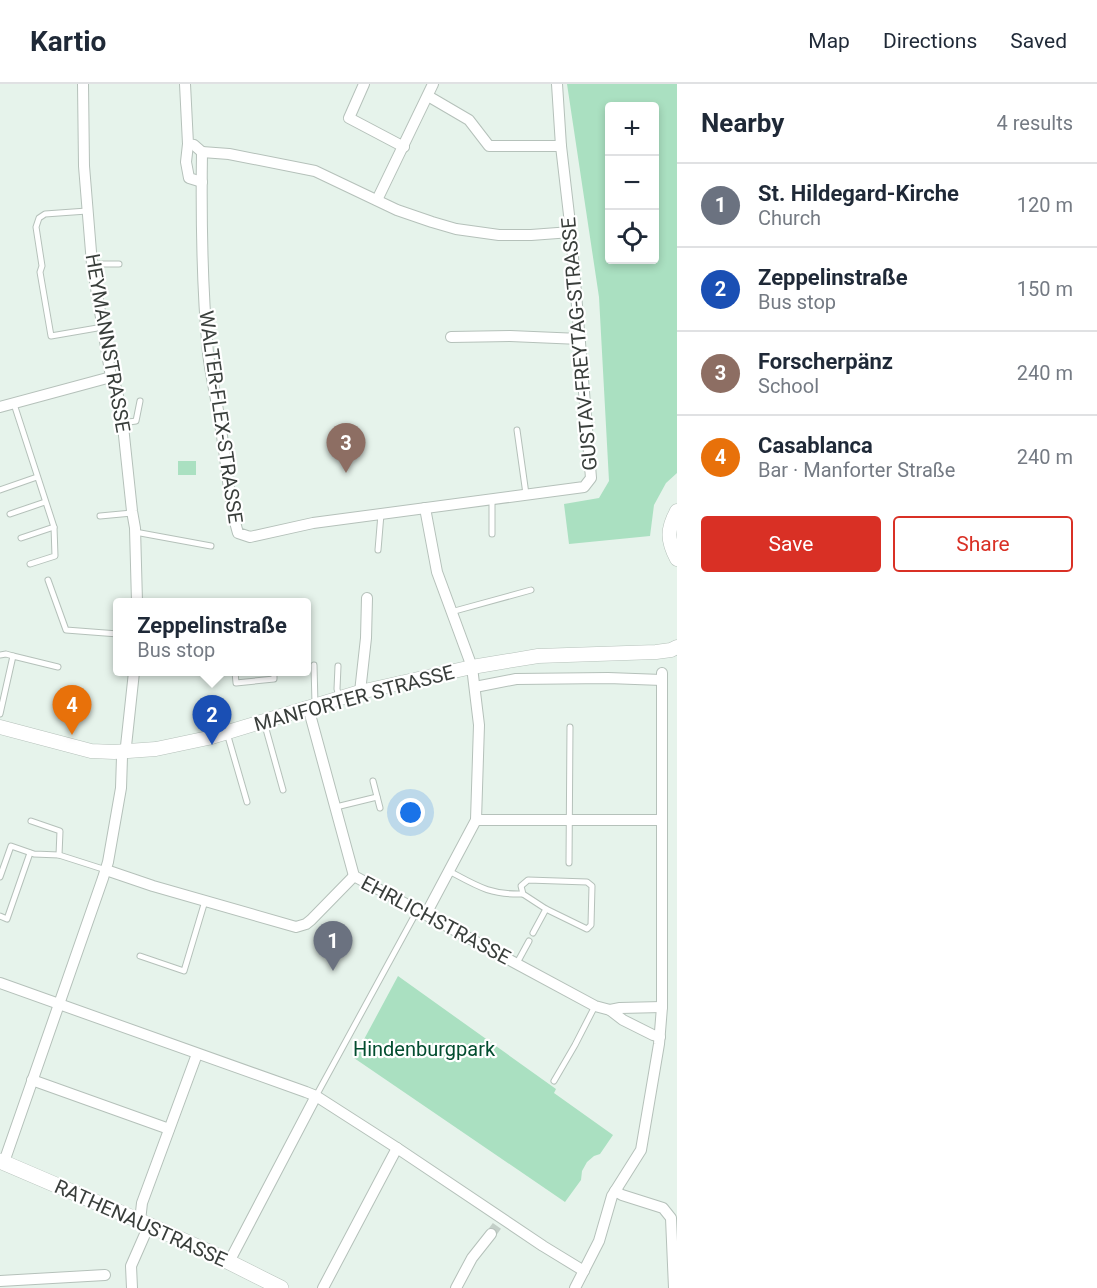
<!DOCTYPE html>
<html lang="en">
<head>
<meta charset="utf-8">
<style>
  :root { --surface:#fff; --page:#f6f6f7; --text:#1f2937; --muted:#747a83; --line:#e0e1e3; --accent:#d93025 }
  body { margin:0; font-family:Roboto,sans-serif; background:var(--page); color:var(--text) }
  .controls { position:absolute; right:18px; top:18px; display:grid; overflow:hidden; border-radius:6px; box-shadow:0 3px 9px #0003 }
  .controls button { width:54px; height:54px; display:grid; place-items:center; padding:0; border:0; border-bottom:2px solid var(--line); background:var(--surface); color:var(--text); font:30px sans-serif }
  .you { position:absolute; left:411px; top:729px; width:21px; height:21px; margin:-15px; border:4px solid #fff; border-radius:50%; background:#1a73e8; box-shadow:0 0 0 9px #1a73e833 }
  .badge { display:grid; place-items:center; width:39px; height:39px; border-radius:50%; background:var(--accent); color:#fff; font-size:20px; font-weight:700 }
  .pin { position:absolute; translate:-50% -50px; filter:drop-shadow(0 2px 3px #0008) }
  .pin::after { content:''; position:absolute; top:32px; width:21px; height:18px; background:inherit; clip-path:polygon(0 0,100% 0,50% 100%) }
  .popup { position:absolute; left:113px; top:514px; width:198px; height:78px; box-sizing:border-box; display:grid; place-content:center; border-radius:6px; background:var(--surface); filter:drop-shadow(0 2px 4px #0005); font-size:20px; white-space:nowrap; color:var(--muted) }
  .popup b { font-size:22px; color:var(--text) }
  .popup::after { content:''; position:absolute; left:50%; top:100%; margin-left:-12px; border:12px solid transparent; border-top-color:var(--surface) }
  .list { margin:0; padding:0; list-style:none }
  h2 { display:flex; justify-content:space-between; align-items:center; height:78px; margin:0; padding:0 24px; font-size:26px }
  h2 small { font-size:20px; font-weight:400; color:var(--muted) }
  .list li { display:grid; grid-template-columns:39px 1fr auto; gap:18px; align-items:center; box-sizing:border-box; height:84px; padding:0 24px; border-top:2px solid var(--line) }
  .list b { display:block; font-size:22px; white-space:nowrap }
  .list p { margin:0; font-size:20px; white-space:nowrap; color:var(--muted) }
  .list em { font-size:20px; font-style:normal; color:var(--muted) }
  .actions { display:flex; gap:12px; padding:18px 24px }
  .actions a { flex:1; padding:14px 0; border:2px solid var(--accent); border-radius:6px; text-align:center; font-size:21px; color:var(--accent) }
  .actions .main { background:var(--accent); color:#fff }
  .icon { flex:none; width:33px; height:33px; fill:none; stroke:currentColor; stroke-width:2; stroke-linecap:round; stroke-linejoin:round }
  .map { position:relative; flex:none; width:677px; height:1204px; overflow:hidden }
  header { display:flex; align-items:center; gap:36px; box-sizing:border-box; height:84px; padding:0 30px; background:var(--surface); border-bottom:2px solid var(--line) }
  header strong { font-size:28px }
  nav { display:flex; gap:33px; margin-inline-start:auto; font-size:21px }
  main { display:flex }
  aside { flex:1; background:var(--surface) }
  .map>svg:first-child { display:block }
  .green { fill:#aae0c1; fill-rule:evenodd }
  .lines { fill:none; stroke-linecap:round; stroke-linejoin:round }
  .minor-tunnel { stroke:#c3cfc8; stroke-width:10; stroke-dasharray:10 5; stroke-linecap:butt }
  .service-casing { stroke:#b5c1ba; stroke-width:7 }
  .minor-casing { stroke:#b5c1ba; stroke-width:12 }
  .tertiary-casing { stroke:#b5c1ba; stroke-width:15 }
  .secondary-casing { stroke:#b5c1ba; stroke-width:16 }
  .service { stroke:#fff; stroke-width:5 }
  .minor { stroke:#fff; stroke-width:10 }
  .tertiary { stroke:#fff; stroke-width:14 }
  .secondary { stroke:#fff; stroke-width:15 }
  .labels { text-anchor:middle; stroke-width:4.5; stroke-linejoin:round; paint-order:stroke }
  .street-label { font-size:20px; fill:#393e3b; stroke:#fff }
  .park-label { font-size:20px; fill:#024d2f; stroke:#fff }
</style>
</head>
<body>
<header>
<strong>Kartio</strong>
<nav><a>Map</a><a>Directions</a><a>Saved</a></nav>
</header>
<main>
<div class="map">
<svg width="677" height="1204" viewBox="0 0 677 1204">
  <rect width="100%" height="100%" fill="#e6f3eb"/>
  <g class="green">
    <path d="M567 0H677V389L666 399 654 421 650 452 569 460 564 420 599 414 609 397 599 213ZM654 22V176H610V22Z"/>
    <rect x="178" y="377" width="18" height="14"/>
    <path d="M398 892 556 1005 554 1009 613 1051 600 1070 594 1072 587 1078 582 1087 581 1096 565 1118 354 974Z"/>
  </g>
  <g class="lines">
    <path class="minor-tunnel" d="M491 1150 499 1139"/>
    <g class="service-casing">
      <g id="service">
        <path d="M87 127 45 130 39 134 36 143 42 182 40 188 51 252 103 243"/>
        <path d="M92 180H119"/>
        <path d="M14 320 54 443 55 472 30 480"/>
        <path d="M122 339 136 337 140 317"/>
        <path d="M517 346 526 410"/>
        <path d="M0 406 37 393"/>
        <path d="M10 430 45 418"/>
        <path d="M100 432 132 429"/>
        <path d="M135 448 211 462"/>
        <path d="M492 450V416"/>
        <path d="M21 454 54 443"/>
        <path d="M378 466 381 430"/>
        <path d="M48 496 66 546 118 550"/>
        <path d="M451 528 531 506"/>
        <path d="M0 571 6 570 13 572"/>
        <path d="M314 581 315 620"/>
        <path d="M338 582 337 605 339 613"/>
        <path d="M235 588 236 599 274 595V588"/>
        <path d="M0 630 13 572 58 583"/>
        <path d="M264 638 283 706"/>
        <path d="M227 649 247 718"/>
        <path d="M373 697 380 724"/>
        <path d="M336 723 377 713"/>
        <path d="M31 737 60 747 59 771"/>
        <path d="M569 779 570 643"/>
        <path d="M449 787C477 802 490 811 523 810"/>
        <path d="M0 793 11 762 34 770 59 771 106 786"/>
        <path d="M528 796 587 798 592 802 591 841 587 845 546 825 523 810 521 802Z"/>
        <path d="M0 832 7 835 30 769"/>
        <path d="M533 849 546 825"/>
        <path d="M140 872 184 887 205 817"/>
        <path d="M517 879 529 857"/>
        <path d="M554 997 575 961 595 922"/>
        <path d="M316 1012 417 827"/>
      </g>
    </g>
    <g class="minor-casing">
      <g id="minor">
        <path d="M83 0 84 82 92 180 111 293 117 306 123 342 132 427 135 444 137 518"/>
        <path d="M185 0 188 60 194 61 202 68C201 135 202 203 208 269 211 295 218 320 221 346 227 380 228 416 238 449L250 453 313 439 584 403 591 394 571 148 561 62 557 0"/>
        <path d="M364 0 349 34 404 63"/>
        <path d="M428 12 469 36 489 62H561"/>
        <path d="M188 60 186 78 189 94 202 98"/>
        <path d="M202 68 229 70 315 87 397 126 432 138 456 145 499 151H531L571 148"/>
        <path d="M377 116 433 0"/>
        <path d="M451 253 510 252 580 255"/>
        <path d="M0 323 111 293"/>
        <path d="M425 424 437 488 472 583 479 641 476 736 426 830"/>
        <path d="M475 603 516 595 608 594 662 596"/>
        <path d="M360 608 366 554 367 514"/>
        <path d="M308 623 354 792 595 922 610 926 623 936 653 951 660 953"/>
        <path d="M476 736H661"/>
        <path d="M106 786 153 802 296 843 306 840 311 836 354 792"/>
        <path d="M0 899 306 1008 316 1012 397 1064 543 1162 584 1187"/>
        <path d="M610 926 620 924 662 923"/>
        <path d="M32 996 169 1045"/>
        <path d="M4 1078 103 794 108 778 121 704 122 673 126 662 134 588"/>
        <path d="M615 1107 622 1111 663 1124 671 1134 674 1204"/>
        <path d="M140 1137 142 1119 197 970"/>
        <path d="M229 1178 316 1012"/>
        <path d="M0 1197 105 1191"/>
        <path d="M132 1204 131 1182 149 1141"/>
        <path d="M323 1204 397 1064"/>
        <path d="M456 1204 472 1174 491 1150"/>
        <path d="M575 1204 599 1157 612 1112 641 1066 659 960 662 923V589"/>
      </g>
    </g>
    <g class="tertiary-casing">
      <g id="tertiary">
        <path d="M677 427C667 445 667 456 677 475"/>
        <path d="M0 643 91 667 114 668 156 665 208 654 360 608 472 583 538 572 656 568 671 566 677 563"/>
      </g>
    </g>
    <g class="secondary-casing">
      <path id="secondary" d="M0 1077 140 1137 209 1168 281 1204"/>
    </g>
    <use href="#service" class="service"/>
    <use href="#minor" class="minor"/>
    <use href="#tertiary" class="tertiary"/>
    <use href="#secondary" class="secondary"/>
  </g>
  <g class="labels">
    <g class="street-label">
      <text transform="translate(108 259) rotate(80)" y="7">HEYMANNSTRASSE</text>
      <text transform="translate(579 260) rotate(-95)" y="7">GUSTAV-FREYTAG-STRASSE</text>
      <text transform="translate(221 333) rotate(82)" y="7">WALTER-FLEX-STRASSE</text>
      <text transform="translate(354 614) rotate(-15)" y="7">MANFORTER STRASSE</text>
      <text transform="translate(436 836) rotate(28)" y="7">EHRLICHSTRASSE</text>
      <text transform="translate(141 1139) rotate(24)" y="7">RATHENAUSTRASSE</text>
    </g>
    <g class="park-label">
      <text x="424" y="972">Hindenburgpark</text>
    </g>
  </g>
</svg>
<div class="controls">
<button>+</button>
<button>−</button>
<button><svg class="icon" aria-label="locate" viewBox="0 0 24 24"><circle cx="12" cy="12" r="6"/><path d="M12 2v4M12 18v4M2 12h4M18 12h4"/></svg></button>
</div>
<div class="you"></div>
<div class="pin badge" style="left:333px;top:887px;background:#6b7280">1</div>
<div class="pin badge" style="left:212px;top:661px;background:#1a4fb4">2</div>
<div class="popup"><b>Zeppelinstraße</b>Bus stop</div>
<div class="pin badge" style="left:346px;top:389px;background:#8d6e63">3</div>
<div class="pin badge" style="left:72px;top:651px;background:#e8710a">4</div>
</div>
<aside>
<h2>Nearby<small>4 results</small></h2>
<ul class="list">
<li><span class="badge" style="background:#6b7280">1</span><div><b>St. Hildegard-Kirche</b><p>Church</p></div><em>120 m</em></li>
<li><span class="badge" style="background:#1a4fb4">2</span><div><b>Zeppelinstraße</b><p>Bus stop</p></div><em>150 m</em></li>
<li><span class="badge" style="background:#8d6e63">3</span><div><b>Forscherpänz</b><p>School</p></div><em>240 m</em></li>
<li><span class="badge" style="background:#e8710a">4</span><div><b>Casablanca</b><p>Bar · Manforter Straße</p></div><em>240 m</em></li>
</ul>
<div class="actions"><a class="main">Save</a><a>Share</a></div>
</aside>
</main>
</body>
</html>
